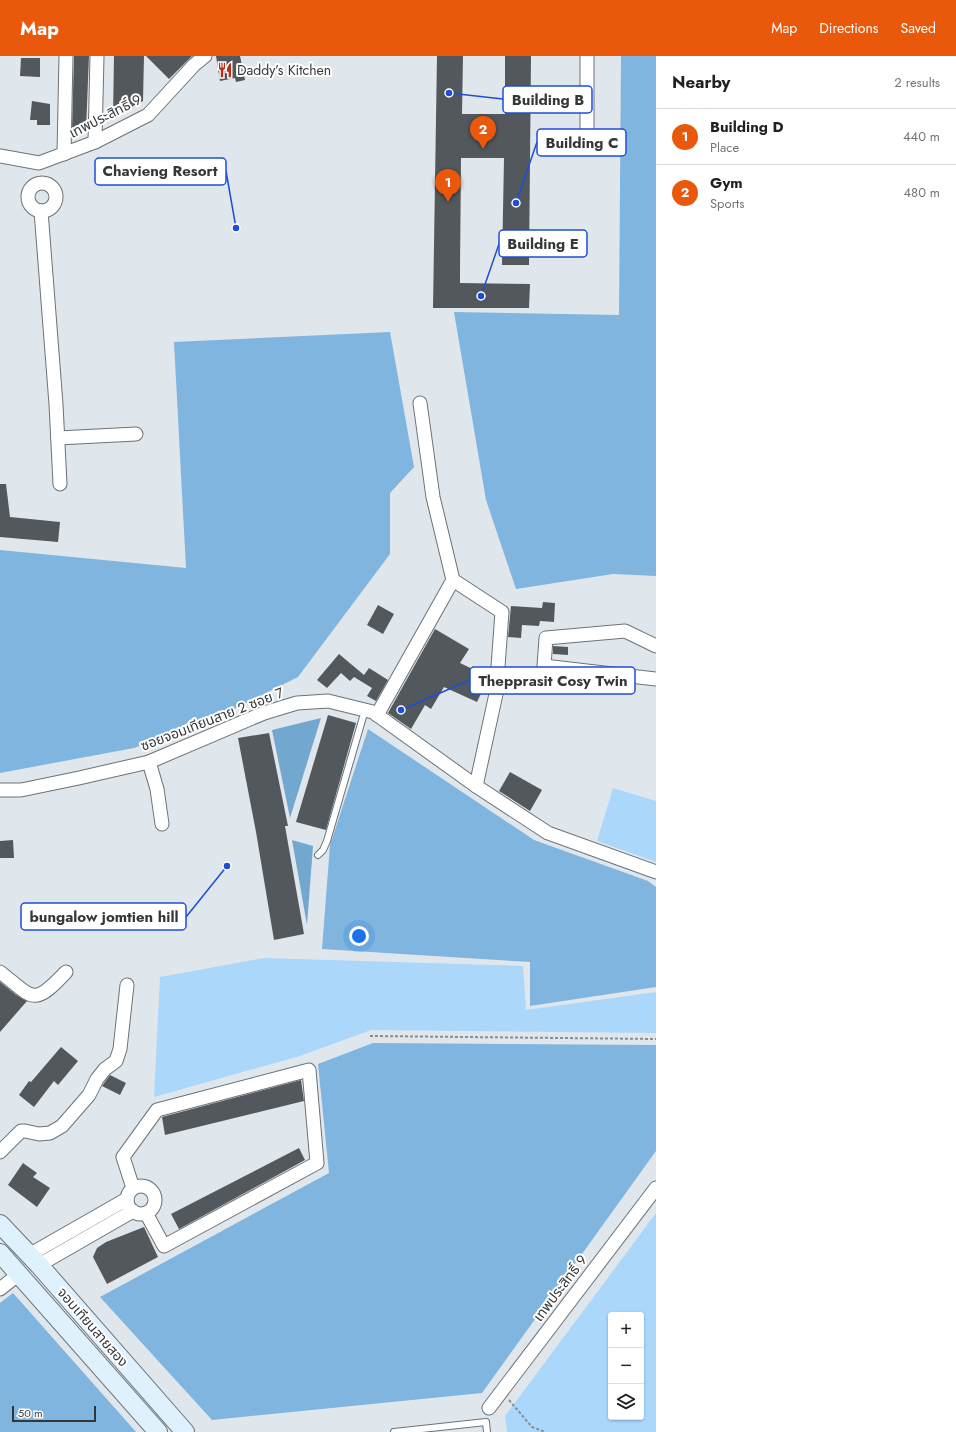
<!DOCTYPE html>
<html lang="en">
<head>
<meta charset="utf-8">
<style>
  :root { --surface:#fff; --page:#f6f6f6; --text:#202124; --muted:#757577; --line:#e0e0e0; --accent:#ea580c }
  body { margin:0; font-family:Jost,"Noto Sans Thai",sans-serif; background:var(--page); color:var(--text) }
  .controls { position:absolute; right:12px; bottom:12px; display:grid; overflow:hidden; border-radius:4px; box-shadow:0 1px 3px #0004 }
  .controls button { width:36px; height:36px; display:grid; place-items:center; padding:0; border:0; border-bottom:1px solid var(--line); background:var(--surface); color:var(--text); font:20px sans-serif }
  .scale { position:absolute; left:12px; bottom:10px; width:84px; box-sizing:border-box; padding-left:4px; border:2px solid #343739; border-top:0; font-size:11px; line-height:14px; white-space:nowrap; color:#343739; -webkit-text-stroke:3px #fff; paint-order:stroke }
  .you { position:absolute; left:359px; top:880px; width:14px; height:14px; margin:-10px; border:3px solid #fff; border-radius:50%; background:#1a73e8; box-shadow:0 0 0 6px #1a73e833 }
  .badge { display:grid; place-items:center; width:26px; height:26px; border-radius:50%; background:var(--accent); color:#fff; font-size:13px; font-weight:700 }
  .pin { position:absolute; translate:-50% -33px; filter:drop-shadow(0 1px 2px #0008) }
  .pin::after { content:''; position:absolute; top:21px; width:14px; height:12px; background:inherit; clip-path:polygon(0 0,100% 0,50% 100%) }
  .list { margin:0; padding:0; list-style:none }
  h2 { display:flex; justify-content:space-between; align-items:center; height:52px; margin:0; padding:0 16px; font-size:17px }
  h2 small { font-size:13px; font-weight:400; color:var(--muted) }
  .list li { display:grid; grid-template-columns:26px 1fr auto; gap:12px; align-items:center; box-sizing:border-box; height:56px; padding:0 16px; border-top:1px solid var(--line) }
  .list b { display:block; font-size:15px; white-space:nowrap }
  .list p { margin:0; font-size:13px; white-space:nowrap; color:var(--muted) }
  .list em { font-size:13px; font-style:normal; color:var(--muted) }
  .icon { flex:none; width:22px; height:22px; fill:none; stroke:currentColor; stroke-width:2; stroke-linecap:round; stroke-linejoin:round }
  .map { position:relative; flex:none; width:656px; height:1376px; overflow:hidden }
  header { display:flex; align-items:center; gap:24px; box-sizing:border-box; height:56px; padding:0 20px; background:var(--accent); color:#fff }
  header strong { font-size:19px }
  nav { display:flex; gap:22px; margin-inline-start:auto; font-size:14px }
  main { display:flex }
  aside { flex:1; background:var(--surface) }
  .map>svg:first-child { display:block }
  .green { fill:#abd7fb; fill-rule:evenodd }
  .forest { fill:#7fb5de }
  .water { fill:#72a7d0 }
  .building { fill:#53585d }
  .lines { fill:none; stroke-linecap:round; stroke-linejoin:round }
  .lane-casing { stroke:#6c7277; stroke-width:8 }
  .street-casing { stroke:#6c7277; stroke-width:15 }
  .secondary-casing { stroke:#6c7277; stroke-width:20 }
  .path { stroke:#888d91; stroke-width:2; stroke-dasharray:3 2; stroke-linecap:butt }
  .lane { stroke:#fff; stroke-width:6 }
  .street { stroke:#fff; stroke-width:13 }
  .secondary { stroke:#e0f1fe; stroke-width:18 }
  .labels { text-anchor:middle; stroke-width:4; stroke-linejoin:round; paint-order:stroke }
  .poi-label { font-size:14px; fill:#343739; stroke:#fff; text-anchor:start }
  .street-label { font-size:14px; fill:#343739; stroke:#fff }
  .leader { fill:none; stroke:#1d4ed8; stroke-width:1.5 }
  .callout-dot { fill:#1d4ed8; stroke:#fff; stroke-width:1.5 }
  .callout { fill:#fff; stroke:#1d4ed8; stroke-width:1.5 }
  .callout-label { font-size:15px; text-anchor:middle; font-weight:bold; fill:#343739 }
</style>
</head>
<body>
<header>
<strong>Map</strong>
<nav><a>Map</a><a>Directions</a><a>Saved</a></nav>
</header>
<main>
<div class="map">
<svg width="656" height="1376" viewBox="0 0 656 1376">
  <rect width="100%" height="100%" fill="#e0e7ec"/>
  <g class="green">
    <path d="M613 732 656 745V806L597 785Z"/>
    <path d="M264 902 523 910 526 954 656 936V977L371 974 300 1000 154 1041 160 921Z"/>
    <path d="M656 1157V1376H507L505 1360ZM611 1259H641V1361H611Z"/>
  </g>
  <g class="forest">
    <path d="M621 0H656V520L613 518 516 533 486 444 454 256 619 259Z"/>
    <path d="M390 276 414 411 390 437V498L298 621 210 665 134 692 0 717V494L186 512 174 286Z"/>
    <path d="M368 673 534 784 648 825 656 831V931L530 950V906L322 893 330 789Z"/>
    <path d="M373 987 656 989V1095L482 1337 212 1364 100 1241 329 1117 318 1008Z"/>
    <path d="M13 1237 136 1376H0V1247Z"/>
  </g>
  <g class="water">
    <path d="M321 662 290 762 272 674Z"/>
    <path d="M292 784 313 790 307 869Z"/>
  </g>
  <g class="building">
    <path d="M74 0H89L86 74H72Z"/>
    <path d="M114 0H144L143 45 113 60Z"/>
    <path d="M146 0H192L169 23Z"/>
    <path d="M216 0H240L245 24 236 26 235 22 220 25Z"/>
    <path d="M437 0H463L462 58H505V0H531L529 209H502L504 102H461L460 214V227L530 228 529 252H433Z"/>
    <path d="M21 2H40V21L20 20Z"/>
    <path d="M32 45 50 48V69H37V64H30Z"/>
    <path d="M0 428H6L10 461 60 466 58 486 0 481Z"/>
    <path d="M543 546 555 547 554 566 540 565 539 570 522 569 521 582 508 581 511 550 542 552Z"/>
    <path d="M378 549 394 558 383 578 367 569Z"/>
    <path d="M435 573 469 593 460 607 489 621 477 646 444 631 431 653 425 649 411 673 388 657Z"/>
    <path d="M553 590 568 591V599L553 598Z"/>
    <path d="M339 598 364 619 369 612 388 624 376 645 367 640 372 632 354 621 350 625 341 617 327 632 317 624Z"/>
    <path d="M328 659 356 667 326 774 296 766Z"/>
    <path d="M269 677 288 770H285L304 878 274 884 256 776 238 682Z"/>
    <path d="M510 716 542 734 530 755 499 735Z"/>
    <path d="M13 784 14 802H0V785Z"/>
    <path d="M0 926 16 939 27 945 0 976Z"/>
    <path d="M61 991 78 1005 58 1029 54 1025 34 1051 19 1039 29 1025 31 1026Z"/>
    <path d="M110 1019 126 1027 120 1039 102 1030Z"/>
    <path d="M301 1024 304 1045 165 1079 162 1061Z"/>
    <path d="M299 1092 305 1104 179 1173 171 1158Z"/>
    <path d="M23 1107 37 1117 33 1121 50 1132 37 1151 8 1129Z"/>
    <path d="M144 1171 158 1201 107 1228 93 1201 97 1192 106 1186Z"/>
  </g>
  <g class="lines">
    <g class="lane-casing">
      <g id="lane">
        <path d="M318 799 323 794 327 785 365 654"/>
        <path d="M394 1376 486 1366 487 1376"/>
      </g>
    </g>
    <g class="street-casing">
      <g id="street">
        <path d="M587 0V72"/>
        <path d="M95 86 97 0"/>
        <path d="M64 98 66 0"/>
        <path d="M0 100 39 107 95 86 148 59 194 9 205 0"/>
        <circle cx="42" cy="141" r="14"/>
        <path d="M41 155 56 348 60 428"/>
        <path d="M420 347 433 441 453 524 502 556 496 638 476 730"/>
        <path d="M58 382 136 378"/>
        <path d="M656 590 625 575 546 582 544 610 656 623"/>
        <path d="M377 659 453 524"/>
        <path d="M149 706 157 733 162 768"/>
        <path d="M0 734H21L79 722 149 706 264 657 297 647 328 645 373 656 476 730 548 777 656 816"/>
        <path d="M0 916C34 943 33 951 66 916"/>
        <path d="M0 1096 21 1075H25L39 1078 50 1077 62 1070 89 1039 97 1023 105 1013 116 1005 120 993 127 929"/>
        <circle cx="141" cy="1144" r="14"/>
        <path d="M133 1132 123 1101 157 1054 309 1014 317 1107 164 1190 146 1157"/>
        <path d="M29 1199 127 1143"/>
        <path d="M39 1209 133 1155"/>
        <path d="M0 1233 19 1218"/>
        <path d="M489 1352 656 1132"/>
      </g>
    </g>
    <g class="secondary-casing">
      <g id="secondary">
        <path d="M0 1168 39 1209 185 1376"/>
        <path d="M0 1197 158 1376"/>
      </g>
    </g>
    <g class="path">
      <path d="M370 980 656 983"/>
      <path d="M509 1344 532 1371 545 1376"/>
    </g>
    <use href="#lane" class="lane"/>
    <use href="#street" class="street"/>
    <use href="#secondary" class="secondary"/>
  </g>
  <defs>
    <g id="restaurant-bare" transform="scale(1.2)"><path d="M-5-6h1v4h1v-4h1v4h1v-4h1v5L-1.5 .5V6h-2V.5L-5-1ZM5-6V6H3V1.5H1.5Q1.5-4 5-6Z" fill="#bb2f16" stroke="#fff" stroke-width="2.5" paint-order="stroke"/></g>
  </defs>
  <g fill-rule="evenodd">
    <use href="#restaurant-bare" x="225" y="14"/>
  </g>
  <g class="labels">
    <g class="poi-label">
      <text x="237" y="19">Daddy’s Kitchen</text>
    </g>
    <g class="street-label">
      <text transform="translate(105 60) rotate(-27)" y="5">เทพประสิทธิ์ 9</text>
      <text transform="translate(212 663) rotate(-21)" y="5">ซอยจอมเทียนสาย 2 ซอย 7</text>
      <text transform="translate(560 1232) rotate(-53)" y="5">เทพประสิทธิ์ 9</text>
      <text transform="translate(93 1271) rotate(49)" y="5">จอมเทียนสายสอง</text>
    </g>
  </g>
  <path class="leader" d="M449 37L503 43M516 147L537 86M236 172L226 115M481 240L499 188M401 654L470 624M227 810L186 861"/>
  <g class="callout-dot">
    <circle cx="449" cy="37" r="4"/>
    <circle cx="516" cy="147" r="4"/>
    <circle cx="236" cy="172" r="4"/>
    <circle cx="481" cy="240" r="4"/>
    <circle cx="401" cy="654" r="4"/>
    <circle cx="227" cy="810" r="4"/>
  </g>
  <g class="callout">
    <rect x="503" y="30" width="89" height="27" rx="4"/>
    <rect x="537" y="73" width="89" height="27" rx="4"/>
    <rect x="95" y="102" width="131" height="27" rx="4"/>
    <rect x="499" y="174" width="88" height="27" rx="4"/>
    <rect x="470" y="611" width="165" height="27" rx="4"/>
    <rect x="21" y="847" width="165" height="27" rx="4"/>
  </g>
  <g class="callout-label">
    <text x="548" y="49">Building B</text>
    <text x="582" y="92">Building C</text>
    <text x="160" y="120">Chavieng Resort</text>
    <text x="543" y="193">Building E</text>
    <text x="553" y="630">Thepprasit Cosy Twin</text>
    <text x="104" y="866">bungalow jomtien hill</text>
  </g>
</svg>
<div class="controls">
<button>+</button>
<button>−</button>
<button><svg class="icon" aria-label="layers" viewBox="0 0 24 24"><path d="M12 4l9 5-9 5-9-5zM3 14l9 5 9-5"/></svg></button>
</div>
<div class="scale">50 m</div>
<div class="you"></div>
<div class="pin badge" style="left:448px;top:146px">1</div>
<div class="pin badge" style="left:483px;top:93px">2</div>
</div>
<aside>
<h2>Nearby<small>2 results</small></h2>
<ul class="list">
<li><span class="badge">1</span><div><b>Building D</b><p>Place</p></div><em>440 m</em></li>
<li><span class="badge">2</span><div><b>Gym</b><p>Sports</p></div><em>480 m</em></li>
</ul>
</aside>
</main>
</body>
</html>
